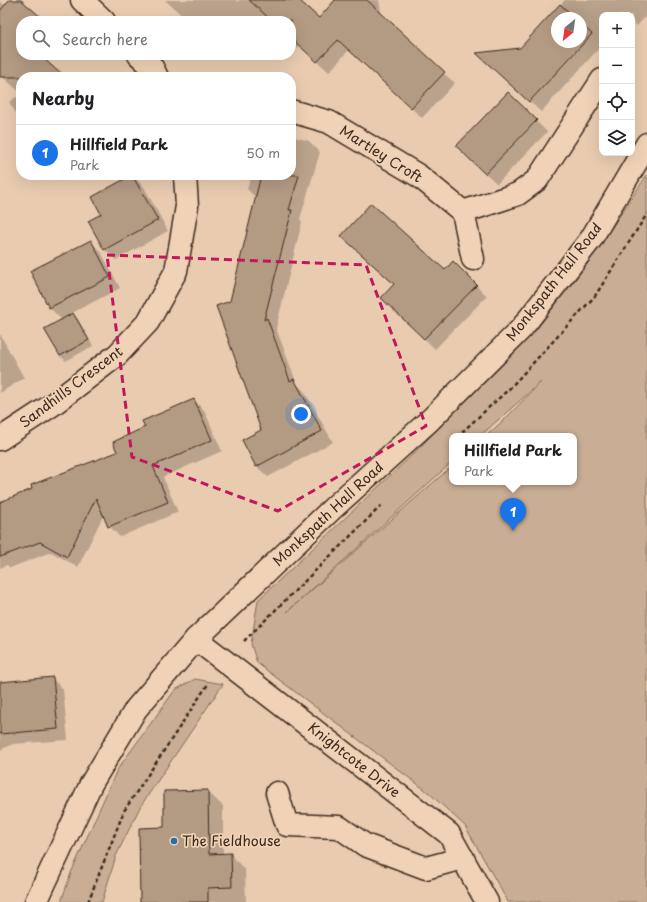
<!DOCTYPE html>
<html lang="en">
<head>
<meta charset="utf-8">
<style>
  :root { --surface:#fff; --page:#f6f6f6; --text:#202124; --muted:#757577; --line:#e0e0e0; --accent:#1a73e8 }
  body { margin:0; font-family:"Playpen Sans",sans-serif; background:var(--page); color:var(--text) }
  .controls { position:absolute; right:12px; top:12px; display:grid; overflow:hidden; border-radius:8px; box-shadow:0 4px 16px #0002 }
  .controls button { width:36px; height:36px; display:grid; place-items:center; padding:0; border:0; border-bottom:1px solid var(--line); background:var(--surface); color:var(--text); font:20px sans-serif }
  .compass { position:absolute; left:551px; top:12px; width:36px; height:36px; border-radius:50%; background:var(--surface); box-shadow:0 4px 16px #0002; rotate:209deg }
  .you { position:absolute; left:301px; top:414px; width:14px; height:14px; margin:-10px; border:3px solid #fff; border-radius:50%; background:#1a73e8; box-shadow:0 0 0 6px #1a73e833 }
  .badge { display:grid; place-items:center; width:26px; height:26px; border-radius:50%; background:var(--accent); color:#fff; font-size:13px; font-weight:700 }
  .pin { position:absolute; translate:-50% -33px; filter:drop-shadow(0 1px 2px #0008) }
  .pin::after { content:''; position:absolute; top:21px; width:14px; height:12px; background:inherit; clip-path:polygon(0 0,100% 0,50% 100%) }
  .popup { position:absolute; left:449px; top:433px; width:128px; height:52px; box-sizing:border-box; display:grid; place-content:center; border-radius:8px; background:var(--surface); filter:drop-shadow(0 1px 3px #0005); font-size:13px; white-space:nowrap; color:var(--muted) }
  .popup b { font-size:15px; color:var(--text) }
  .popup::after { content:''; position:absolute; left:50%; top:100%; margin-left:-8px; border:8px solid transparent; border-top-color:var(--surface) }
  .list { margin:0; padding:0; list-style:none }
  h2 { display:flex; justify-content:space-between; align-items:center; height:52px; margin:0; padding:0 16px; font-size:17px }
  h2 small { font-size:13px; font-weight:400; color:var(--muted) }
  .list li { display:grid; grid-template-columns:26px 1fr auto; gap:12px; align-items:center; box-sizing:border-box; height:56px; padding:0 16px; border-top:1px solid var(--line) }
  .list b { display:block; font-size:15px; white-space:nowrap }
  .list p { margin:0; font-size:13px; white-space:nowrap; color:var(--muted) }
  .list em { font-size:13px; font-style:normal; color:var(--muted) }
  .icon { flex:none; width:22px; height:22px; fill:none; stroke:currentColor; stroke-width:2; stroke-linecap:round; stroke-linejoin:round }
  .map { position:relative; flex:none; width:647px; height:902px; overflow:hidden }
  .search { position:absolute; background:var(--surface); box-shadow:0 4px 16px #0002; left:16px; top:16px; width:280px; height:44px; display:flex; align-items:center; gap:10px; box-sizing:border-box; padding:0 14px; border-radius:16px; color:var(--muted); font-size:15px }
  .panel { position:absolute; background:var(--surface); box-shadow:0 4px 16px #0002; left:16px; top:72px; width:280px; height:108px; border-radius:16px }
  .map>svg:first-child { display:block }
  .green { fill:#c9ae95; stroke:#826c5a; fill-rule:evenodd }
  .shadow { fill:#0003; fill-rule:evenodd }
  .building { fill:#b39a83; stroke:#3b2a1e }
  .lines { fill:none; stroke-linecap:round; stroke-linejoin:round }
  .minor-casing { stroke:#3b2a1e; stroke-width:25 }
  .path { stroke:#3b2a1e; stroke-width:2.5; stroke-dasharray:4 3; stroke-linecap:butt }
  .minor { stroke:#f0d3b6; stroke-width:22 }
  .marked { fill:none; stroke:#c2185b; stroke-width:3; stroke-dasharray:8 5; stroke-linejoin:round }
  .poi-dot { fill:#1f6fb2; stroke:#f0d3b6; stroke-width:1.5 }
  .labels { text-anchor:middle; stroke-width:3.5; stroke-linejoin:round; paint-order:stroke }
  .street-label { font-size:14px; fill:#3b2a1e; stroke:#f0d3b6 }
  .poi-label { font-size:14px; fill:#3b2a1e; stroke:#f0d3b6; text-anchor:start }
</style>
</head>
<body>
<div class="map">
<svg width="647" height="902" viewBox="0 0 647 902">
  <rect width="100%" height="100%" fill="#e9ccb0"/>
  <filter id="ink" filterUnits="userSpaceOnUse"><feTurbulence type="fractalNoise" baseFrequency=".025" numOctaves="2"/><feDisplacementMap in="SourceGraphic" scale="8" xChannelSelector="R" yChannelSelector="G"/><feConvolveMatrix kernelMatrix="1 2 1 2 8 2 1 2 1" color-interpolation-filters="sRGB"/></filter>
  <g filter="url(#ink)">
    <g class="green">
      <path d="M647 175V902H508L465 826 428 792 257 663 251 644 258 600 411 456 535 331 588 263ZM541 382 507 417 486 436H574V482H452V466L287 612 452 462V436H480Z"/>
      <path d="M195 679 223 684 140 807 116 856 102 902H61L71 873 117 770 175 690Z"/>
    </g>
    <g class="shadow">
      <path d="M11 0H20L44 21H21V55H38L56 71 59 69 67 77H21V93L0 75V1L5 6Z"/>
      <path d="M165 0H236L238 2 239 0H297L319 19 336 0H379L383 22 455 83 422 118 349 50 329 72 299 45 296 49 291 45V21H188Z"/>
      <path d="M565 0H647V15L637 26 632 21V15H602V45L541 112 488 64 520 49ZM557 18H581V42H557Z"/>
      <path d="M508 93 547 132 497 184 468 157Z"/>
      <path d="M21 94V121L9 102Z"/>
      <path d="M291 136 309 141 320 152 300 219 302 222 276 328 297 384 304 391 333 442 268 477 257 467 243 441 262 431 230 302 256 198 247 189 252 175H291Z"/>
      <path d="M133 176 144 187 168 231 116 260 105 250 89 221 102 214 94 197Z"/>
      <path d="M90 241 101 252 120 288 72 313 78 319 93 346 66 361 60 356 62 320 50 308 32 272Z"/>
      <path d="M453 263 487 296 435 349 383 298 445 271Z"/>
      <path d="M0 334 24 378 0 393Z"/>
      <path d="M194 400 204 410 222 451 163 477 178 512 120 537 109 526 104 514 78 567 51 552 10 568 7 565 0 568V503L119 452 146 427Z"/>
      <path d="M52 678 63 689 68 740 13 744 0 750V683Z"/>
      <path d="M207 791 223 806V855L230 854 245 870 246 902H141L165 828Z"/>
    </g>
    <g class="building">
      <path d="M9 0H21L42 18 40 21H21V55H40L64 77H0V11Z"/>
      <path d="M249 0H299L319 18 335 0H367L445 72 411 108 338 40 317 62 291 38V21H272Z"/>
      <path d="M560 4 575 18H557V42H581V24L592 34 529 102 476 53 520 48Z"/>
      <path d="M508 92 537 120 485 174 456 146Z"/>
      <path d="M132 175 158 220 104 250 88 221 101 214 92 197Z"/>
      <path d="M261 175H299L289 210H292L264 320 267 318 290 381 294 379 322 431 256 467 242 440 261 430 216 306 230 301Z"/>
      <path d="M371 203 445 270 453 261 477 285 424 339 381 298 394 284 341 236Z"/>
      <path d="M91 240 110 277 49 308 30 271Z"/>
      <path d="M73 313 89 340 60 356 44 329Z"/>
      <path d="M194 399 212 440 153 466 168 502 108 527 96 498 67 557 40 542 0 557V502L32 489 31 485 117 452 113 442 145 427 142 421Z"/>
      <path d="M53 677 58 729 0 734V682Z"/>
      <path d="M208 790 209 854 231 853 232 887 208 888V902H140L139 828 164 827V791Z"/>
    </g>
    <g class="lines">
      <g class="minor-casing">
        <g id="minor">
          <path d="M82 0 104 21"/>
          <path d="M139 55 152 67 157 77"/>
          <path d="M291 111 329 122 419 176 463 212 473 259"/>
          <path d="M463 212 518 194 537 180 602 80"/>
          <path d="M0 439 52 405 117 355 148 322 176 271 187 206 185 175"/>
          <path d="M196 639 449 834 487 902"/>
          <path d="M277 793 287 825 339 827 365 845 426 868 463 858"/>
          <path d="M36 902 91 784 136 709 196 639 333 508 430 420 521 329 591 239 647 144"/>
        </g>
      </g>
      <g class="path">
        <path d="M462 432 509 389 595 296 647 214"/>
        <path d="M244 641 382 505"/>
        <path d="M88 902 124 811 208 684"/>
      </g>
      <use href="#minor" class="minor"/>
    </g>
  </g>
  <path class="marked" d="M107 255 366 265 426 426 278 511 132 457Z"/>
  <circle class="poi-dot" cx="174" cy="841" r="4"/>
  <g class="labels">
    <g class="street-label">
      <text transform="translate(381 154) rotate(32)" y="5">Martley Croft</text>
      <text transform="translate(554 282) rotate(-52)" y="5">Monkspath Hall Road</text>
      <text transform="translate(71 387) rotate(-37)" y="5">Sandhills Crescent</text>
      <text transform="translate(328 514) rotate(-43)" y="5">Monkspath Hall Road</text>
      <text transform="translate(354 760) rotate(38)" y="5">Knightcote Drive</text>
    </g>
    <g class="poi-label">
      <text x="182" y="846">The Fieldhouse</text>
    </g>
  </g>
</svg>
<div class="controls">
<button>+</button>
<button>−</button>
<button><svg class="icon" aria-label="locate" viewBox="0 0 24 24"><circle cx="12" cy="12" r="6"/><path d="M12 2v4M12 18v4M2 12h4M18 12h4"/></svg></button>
<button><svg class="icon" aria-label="layers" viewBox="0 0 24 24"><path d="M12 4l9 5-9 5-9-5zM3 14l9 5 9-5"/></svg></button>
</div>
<svg class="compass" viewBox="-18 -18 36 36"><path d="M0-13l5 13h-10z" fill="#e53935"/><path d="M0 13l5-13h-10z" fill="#757577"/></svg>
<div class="you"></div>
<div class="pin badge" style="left:513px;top:531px">1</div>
<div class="popup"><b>Hillfield Park</b>Park</div>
<div class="search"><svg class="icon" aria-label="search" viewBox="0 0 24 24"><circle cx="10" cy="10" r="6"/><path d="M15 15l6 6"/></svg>Search here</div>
<section class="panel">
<h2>Nearby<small></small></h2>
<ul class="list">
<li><span class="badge">1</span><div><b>Hillfield Park</b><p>Park</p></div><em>50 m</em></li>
</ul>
</section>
</div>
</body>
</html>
